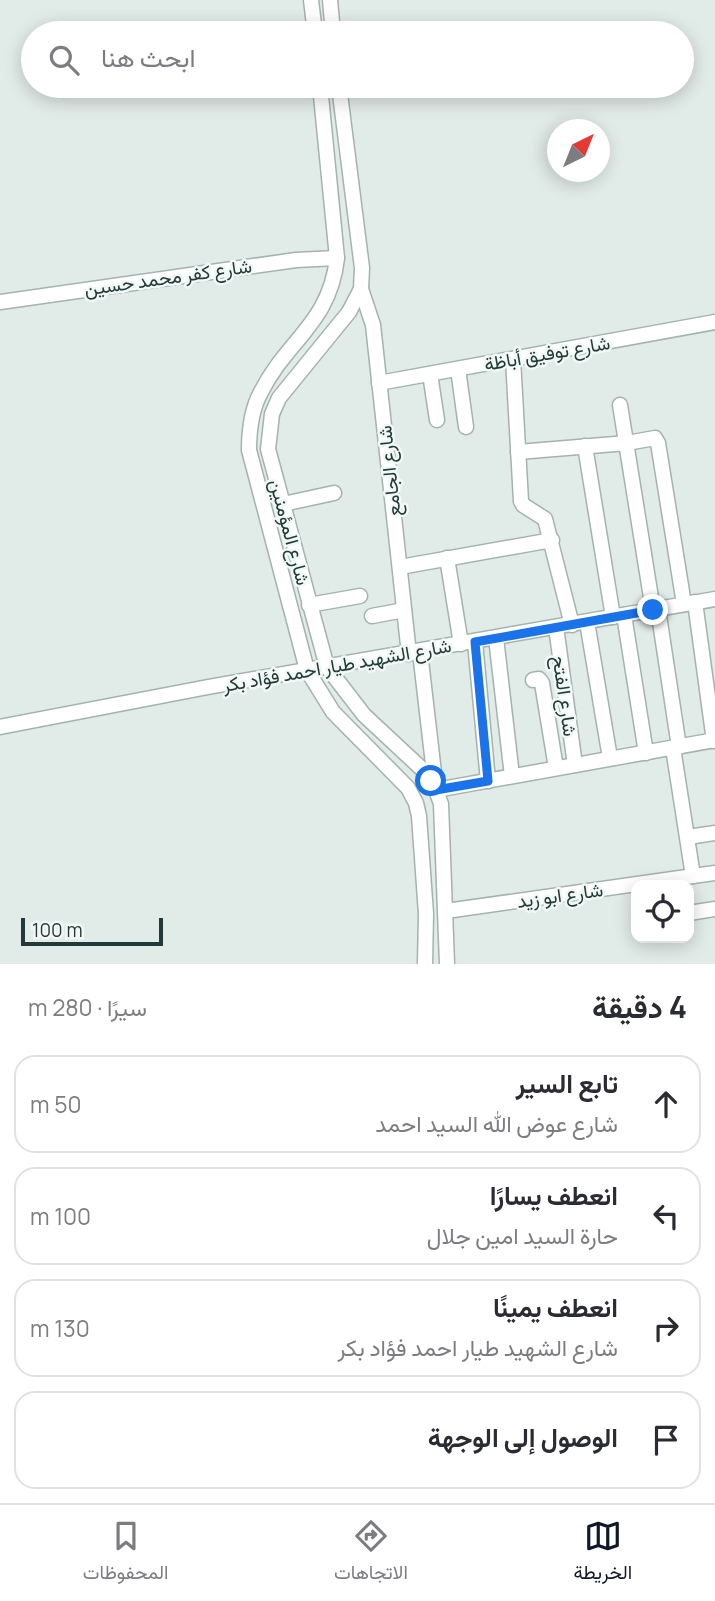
<!DOCTYPE html>
<html lang="ar">
<head>
<meta charset="utf-8">
<style>
  :root { --surface:#fff; --page:#f7f7f7; --text:#2b2b33; --muted:#7c7c81; --line:#e1e1e2; --accent:#111827 }
  body { margin:0; font-family:Manrope,Vazirmatn,sans-serif; background:var(--page); color:var(--text); direction:rtl }
  .controls { position:absolute; right:21px; bottom:21px; display:grid; overflow:hidden; border-radius:14px; box-shadow:0 4px 18px #0003 }
  .controls button { width:63px; height:63px; display:grid; place-items:center; padding:0; border:0; border-bottom:2px solid var(--line); background:var(--surface); color:var(--text); font:35px sans-serif }
  .compass { position:absolute; left:547px; top:119px; width:63px; height:63px; border-radius:50%; background:var(--surface); box-shadow:0 4px 18px #0003; rotate:43deg }
  .scale { position:absolute; left:21px; bottom:18px; width:142px; box-sizing:border-box; padding-left:7px; border:4px solid #223b38; border-top:0; font-size:19px; line-height:24px; white-space:nowrap; color:#223b38; -webkit-text-stroke:5px #f1f8f5; paint-order:stroke }
  .stop { position:absolute; width:21px; height:21px; margin:-16px; border:5px solid #1a73e8; border-radius:50%; background:#fff }
  .stop.end { background:#1a73e8; border-color:#fff; box-shadow:0 2px 7px #0008 }
  .list { margin:0; padding:0; list-style:none }
  h2 { display:flex; justify-content:space-between; align-items:center; height:91px; margin:0; padding:0 28px; font-size:30px }
  h2 small { font-size:23px; font-weight:400; color:var(--muted) }
  .list li { display:grid; grid-template-columns:46px 1fr auto; gap:21px; align-items:center; box-sizing:border-box; height:98px; margin:0 14px 14px; padding:0 14px; border:2px solid var(--line); border-radius:21px }
  .list b { display:block; font-size:26px; white-space:nowrap }
  .list p { margin:0; font-size:23px; white-space:nowrap; color:var(--muted) }
  .list em { font-size:23px; font-style:normal; color:var(--muted) }
  .icon { flex:none; width:38px; height:38px; fill:none; stroke:currentColor; stroke-width:2; stroke-linecap:round; stroke-linejoin:round }
  .map { position:relative; flex:none; width:715px; height:964px; overflow:hidden; direction:ltr }
  .search { position:absolute; background:var(--surface); box-shadow:0 4px 18px #0003; left:21px; right:21px; top:21px; height:77px; display:flex; align-items:center; gap:18px; box-sizing:border-box; padding:0 24px; border-radius:38px; color:var(--muted); font-size:26px }
  .sheet { height:539px; background:var(--surface) }
  nav { display:flex; justify-content:space-around; align-items:center; box-sizing:border-box; height:98px; border-top:2px solid var(--line); background:var(--surface); font-size:19px; color:var(--muted) }
  nav a { display:grid; justify-items:center; gap:4px }
  nav .on { color:var(--accent) }
  .map>svg:first-child { display:block }
  .lines { fill:none; stroke-linecap:round; stroke-linejoin:round }
  .minor-casing { stroke:#a4b3b0; stroke-width:17 }
  .minor { stroke:#fff; stroke-width:14 }
  .route { stroke:#1a73e8; stroke-width:9 }
  .labels { text-anchor:middle; stroke-width:5; stroke-linejoin:round; paint-order:stroke }
  .street-label { font-size:19px; fill:#223b38; stroke:#f1f8f5 }
</style>
</head>
<body>
<div class="map">
<svg width="715" height="964" viewBox="0 0 715 964">
  <rect width="100%" height="100%" fill="#e1ebe8"/>
  <g class="lines">
    <g class="minor-casing">
      <g id="minor">
        <path d="M311 0 315 33"/>
        <path d="M330 0 333 33"/>
        <path d="M320 86 337 258C330 323 287 340 261 392 251 410 249 430 249 450L307 670 333 712 408 788 416 803 419 816 426 914 425 964"/>
        <path d="M339 86 362 268 361 289 349 312 279 398 272 414 268 449 327 667 364 715 423 770 436 790 441 804 447 964"/>
        <path d="M361 289 373 325 409 654"/>
        <path d="M0 302 296 260 337 258"/>
        <path d="M513 359 521 501 523 505 545 519 572 625"/>
        <path d="M458 369 466 427"/>
        <path d="M430 374 437 420"/>
        <path d="M379 383 715 322"/>
        <path d="M620 405 653 610"/>
        <path d="M585 446 613 617"/>
        <path d="M518 452 627 443 655 438 658 443 684 604"/>
        <path d="M283 504 334 493"/>
        <path d="M447 558 461 644"/>
        <path d="M400 567 552 540"/>
        <path d="M695 602 714 741"/>
        <path d="M309 605 360 596"/>
        <path d="M658 609 679 747"/>
        <path d="M624 615 646 753"/>
        <path d="M372 616 404 610"/>
        <path d="M587 622 610 758"/>
        <path d="M556 627 575 765"/>
        <path d="M496 638 512 776"/>
        <path d="M475 642 488 781"/>
        <path d="M420 652 436 790 715 740"/>
        <path d="M533 680 539 679 542 683 556 768"/>
        <path d="M0 727 208 687 715 599"/>
        <path d="M673 748 693 876"/>
        <path d="M688 837 715 833"/>
        <path d="M446 911 715 873"/>
        <path d="M689 913 715 909"/>
      </g>
    </g>
    <use href="#minor" class="minor"/>
  </g>
  <g class="lines">
    <path class="route" d="M431 781 436 790 488 781 475 642 653 610"/>
  </g>
  <g class="labels">
    <g class="street-label">
      <text transform="translate(168 277) rotate(-8)" y="7">شارع كفر محمد حسين</text>
      <text transform="translate(547 353) rotate(-10)" y="7">شارع توفيق أباظة</text>
      <text transform="translate(389 471) rotate(-96)" y="7">شارع الجامع</text>
      <text transform="translate(290 532) rotate(75)" y="7">شارع المؤمنين</text>
      <text transform="translate(337 665) rotate(-10)" y="7">شارع الشهيد طيار احمد فؤاد بكر</text>
      <text transform="translate(565 696) rotate(82)" y="7">شارع الفتح</text>
      <text transform="translate(560 895) rotate(-8)" y="7">شارع ابو زيد</text>
    </g>
  </g>
</svg>
<div class="controls">
<button><svg class="icon" aria-label="locate" viewBox="0 0 24 24"><circle cx="12" cy="12" r="6"/><path d="M12 2v4M12 18v4M2 12h4M18 12h4"/></svg></button>
</div>
<svg class="compass" viewBox="-18 -18 36 36"><path d="M0-13l5 13h-10z" fill="#e53935"/><path d="M0 13l5-13h-10z" fill="#7c7c81"/></svg>
<div class="scale">100 m</div>
<div class="stop" style="left:431px;top:781px"></div>
<div class="stop end" style="left:653px;top:610px"></div>
<div class="search"><svg class="icon" aria-label="search" viewBox="0 0 24 24"><circle cx="10" cy="10" r="6"/><path d="M15 15l6 6"/></svg>ابحث هنا</div>
</div>
<section class="sheet">
<h2>4 دقيقة<small>سيرًا · 280 m</small></h2>
<ul class="list">
<li><svg class="icon" aria-label="ahead" viewBox="0 0 24 24"><path d="M12 20V5M6 11l6-6 6 6"/></svg><div><b>تابع السير</b><p>شارع عوض الله السيد احمد</p></div><em>50 m</em></li>
<li><svg class="icon" aria-label="left" viewBox="0 0 24 24"><path d="M17 20v-9H6M10 6l-5 5 5 5"/></svg><div><b>انعطف يسارًا</b><p>حارة السيد امين جلال</p></div><em>100 m</em></li>
<li><svg class="icon" aria-label="right" viewBox="0 0 24 24"><path d="M7 20v-9h11M14 6l5 5-5 5"/></svg><div><b>انعطف يمينًا</b><p>شارع الشهيد طيار احمد فؤاد بكر</p></div><em>130 m</em></li>
<li><svg class="icon" aria-label="arrive" viewBox="0 0 24 24"><path d="M6 21V4h12l-3 4 3 4H6"/></svg><div><b>الوصول إلى الوجهة</b></div></li>
</ul>
</section>
<nav>
<a class="on"><svg class="icon" aria-label="map" viewBox="0 0 24 24"><path d="M3 6l6-2 6 2 6-2v14l-6 2-6-2-6 2zM9 4v14M15 6v14"/></svg>الخريطة</a>
<a><svg class="icon" aria-label="directions" viewBox="0 0 24 24"><path d="M12 3l9 9-9 9-9-9zM9 14v-3h6M13 9l2 2-2 2"/></svg>الاتجاهات</a>
<a><svg class="icon" aria-label="saved" viewBox="0 0 24 24"><path d="M7 4h10v16l-5-4-5 4z"/></svg>المحفوظات</a>
</nav>
</body>
</html>
